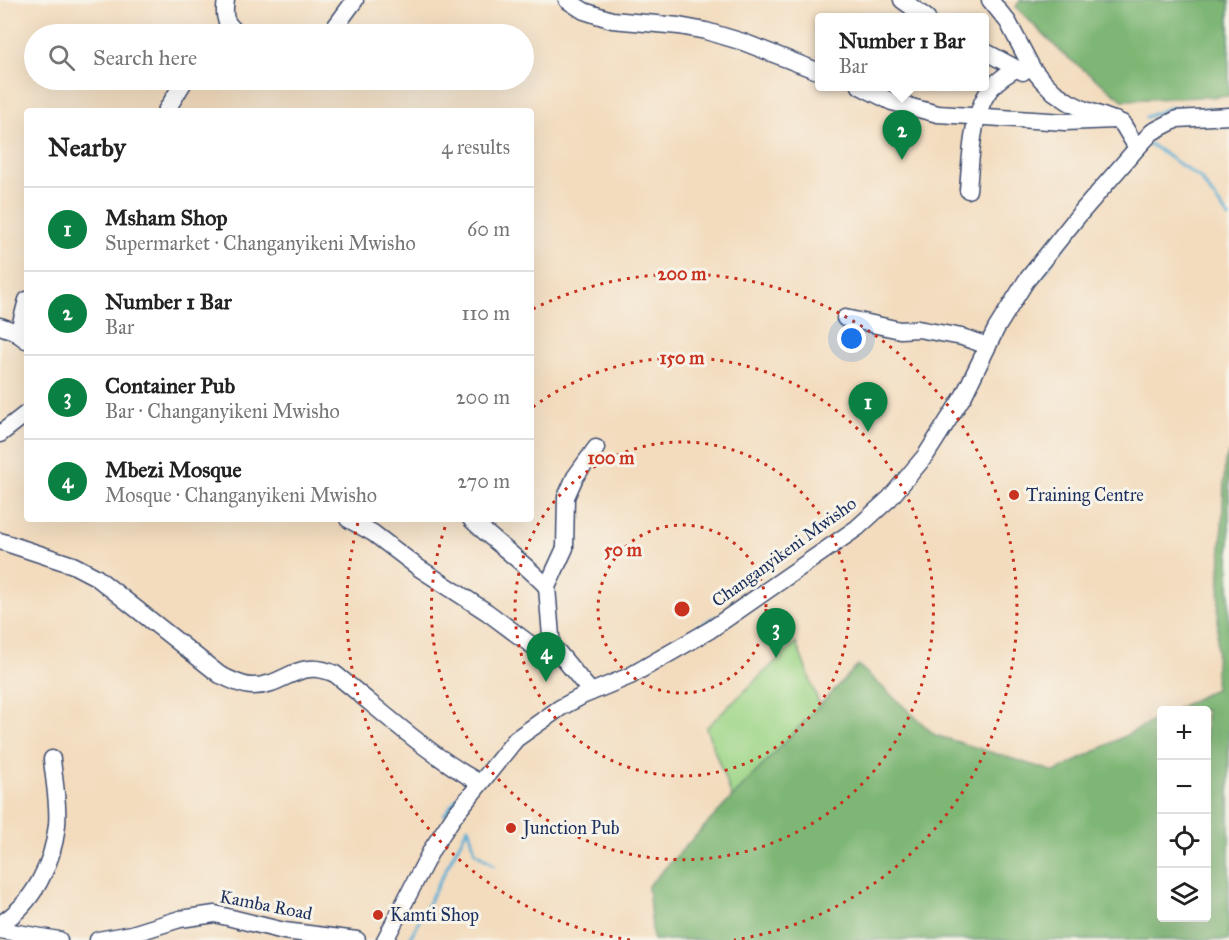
<!DOCTYPE html>
<html lang="en">
<head>
<meta charset="utf-8">
<style>
  :root { --surface:#fff; --page:#f6f6f6; --text:#222; --muted:#767676; --line:#e0e0e0; --accent:#0b8043 }
  body { margin:0; font-family:"IM FELL Great Primer",serif; background:var(--page); color:var(--text) }
  .controls { position:absolute; right:18px; bottom:18px; display:grid; overflow:hidden; border-radius:6px; box-shadow:0 6px 24px #0002 }
  .controls button { width:54px; height:54px; display:grid; place-items:center; padding:0; border:0; border-bottom:2px solid var(--line); background:var(--surface); color:var(--text); font:30px sans-serif }
  .you { position:absolute; left:852px; top:339px; width:21px; height:21px; margin:-15px; border:4px solid #fff; border-radius:50%; background:#1a73e8; box-shadow:0 0 0 9px #1a73e833 }
  .badge { display:grid; place-items:center; width:39px; height:39px; border-radius:50%; background:var(--accent); color:#fff; font-size:20px; font-weight:700 }
  .pin { position:absolute; translate:-50% -50px; filter:drop-shadow(0 2px 3px #0008) }
  .pin::after { content:''; position:absolute; top:32px; width:21px; height:18px; background:inherit; clip-path:polygon(0 0,100% 0,50% 100%) }
  .popup { position:absolute; left:815px; top:13px; width:174px; height:78px; box-sizing:border-box; display:grid; place-content:center; border-radius:6px; background:var(--surface); filter:drop-shadow(0 2px 4px #0005); font-size:20px; white-space:nowrap; color:var(--muted) }
  .popup b { font-size:22px; color:var(--text) }
  .popup::after { content:''; position:absolute; left:50%; top:100%; margin-left:-12px; border:12px solid transparent; border-top-color:var(--surface) }
  .list { margin:0; padding:0; list-style:none }
  h2 { display:flex; justify-content:space-between; align-items:center; height:78px; margin:0; padding:0 24px; font-size:26px }
  h2 small { font-size:20px; font-weight:400; color:var(--muted) }
  .list li { display:grid; grid-template-columns:39px 1fr auto; gap:18px; align-items:center; box-sizing:border-box; height:84px; padding:0 24px; border-top:2px solid var(--line) }
  .list b { display:block; font-size:22px; white-space:nowrap }
  .list p { margin:0; font-size:20px; white-space:nowrap; color:var(--muted) }
  .list em { font-size:20px; font-style:normal; color:var(--muted) }
  .icon { flex:none; width:33px; height:33px; fill:none; stroke:currentColor; stroke-width:2; stroke-linecap:round; stroke-linejoin:round }
  .map { position:relative; flex:none; width:1229px; height:940px; overflow:hidden }
  .search { position:absolute; background:var(--surface); box-shadow:0 6px 24px #0002; left:24px; top:24px; width:510px; height:66px; display:flex; align-items:center; gap:15px; box-sizing:border-box; padding:0 21px; border-radius:33px; color:var(--muted); font-size:22px }
  .panel { position:absolute; background:var(--surface); box-shadow:0 6px 24px #0002; left:24px; top:108px; width:510px; height:414px; border-radius:6px }
  .map>svg:first-child { display:block }
  .green { fill:#9dd587; stroke:#5c8272; stroke-width:1.5 }
  .forest { fill:#7eb674; stroke:#4c7269; stroke-width:1.5 }
  .lines { fill:none; stroke-linecap:round; stroke-linejoin:round }
  .stream { stroke:#59aed5; stroke-width:3 }
  .minor-casing { stroke:#3b496c; stroke-width:19 }
  .minor { stroke:#fff; stroke-width:16 }
  .ring { fill:none; stroke:#c8321e; stroke-width:3; stroke-dasharray:3 6 }
  .poi-dot { fill:#c8321e; stroke:#f7f3e8; stroke-width:2 }
  .labels { text-anchor:middle; stroke-width:6; stroke-linejoin:round; paint-order:stroke }
  .poi-label { font-size:18px; fill:#1b2f5e; stroke:#f7f3e8; text-anchor:start }
  .street-label { font-size:18px; fill:#1b2f5e; stroke:#f7f3e8 }
  .centre { fill:#c8321e; stroke:#f7f3e8; stroke-width:3 }
  .ring-label { font-size:18px; text-anchor:middle; font-weight:bold; fill:#c8321e; stroke:#f7f3e8; stroke-width:6; stroke-linejoin:round; paint-order:stroke }
</style>
</head>
<body>
<div class="map">
<svg width="1229" height="940" viewBox="0 0 1229 940">
  <rect width="100%" height="100%" fill="#f7f3e8"/>
  <filter id="ink" filterUnits="userSpaceOnUse"><feTurbulence type="fractalNoise" baseFrequency=".0167" numOctaves="2"/><feDisplacementMap in="SourceGraphic" scale="12" xChannelSelector="R" yChannelSelector="G"/><feConvolveMatrix kernelMatrix="1 2 1 2 8 2 1 2 1" color-interpolation-filters="sRGB"/></filter>
  <filter id="wash" filterUnits="userSpaceOnUse"><feTurbulence type="fractalNoise" baseFrequency=".008" numOctaves="4" result="noise"/><feDisplacementMap in="SourceGraphic" scale="24" xChannelSelector="R" yChannelSelector="G"/><feGaussianBlur stdDeviation="1.35" result="paint"/><feColorMatrix in="noise" values="0 0 0 0 0 0 0 0 0 0 0 0 0 0 0 0 0 1.4 0 .05"/><feComposite in="paint" operator="in"/></filter>
  <g filter="url(#wash)">
    <rect width="100%" height="100%" fill="#f3dcbe"/>
    <path class="green" d="M796 642 871 843 765 886 706 728Z"/>
    <g class="forest">
      <path d="M1020 0H1229V96L1123 100 1062 53 1016 7Z"/>
      <path d="M1229 452V940H653L648 886 858 665 935 735 1055 772 1161 717 1162 918H1206V710H1174L1215 689 1225 462Z"/>
    </g>
    <g class="lines">
      <g class="stream">
        <path d="M1146 117 1169 108 1212 109"/>
        <path d="M1148 145 1150 144 1200 178 1229 218"/>
        <path d="M1061 251 1088 216"/>
        <path d="M1028 294 1053 261"/>
        <path d="M855 518 866 509"/>
        <path d="M697 628 714 617"/>
        <path d="M616 673 647 657"/>
        <path d="M444 815 469 783"/>
        <path d="M469 829 475 852 494 865"/>
        <path d="M409 940 468 827"/>
      </g>
    </g>
  </g>
  <g filter="url(#ink)">
    <g class="lines">
      <g class="minor-casing">
        <g id="minor">
          <path d="M226 0C223 18 225 22 238 34"/>
          <path d="M567 0 584 11 612 20 679 26 706 31 743 42 820 72"/>
          <path d="M902 0 927 18"/>
          <path d="M990 0 1008 22 1032 68 1041 79 1054 92 1069 102 1083 109 1122 123 1137 148"/>
          <path d="M330 34 355 0"/>
          <path d="M984 51 1023 72"/>
          <path d="M860 86 892 102 938 114 1065 122 1115 120"/>
          <path d="M166 111 185 80"/>
          <path d="M968 190C971 159 971 109 993 86 999 79 1007 74 1016 69"/>
          <path d="M845 318 900 330 918 329 962 337 988 346"/>
          <path d="M0 326 14 331 26 340"/>
          <path d="M18 334 27 300"/>
          <path d="M0 434 27 413"/>
          <path d="M348 519 373 533 419 568 487 612 526 641 533 646 558 652 591 692"/>
          <path d="M471 519C495 543 524 562 547 587"/>
          <path d="M0 541 73 565 96 577 220 675C230 679 241 686 252 686 285 687 297 657 335 674 383 712 426 753 480 783"/>
          <path d="M552 649 547 587 565 548 566 497 575 477 596 448"/>
          <path d="M0 924C33 904 53 864 57 825 59 804 54 781 52 759"/>
          <path d="M0 930 59 940"/>
          <path d="M98 940 132 934 180 919 215 914 284 931 357 940"/>
          <path d="M385 940 432 849 454 816 516 739 560 708 584 695 630 676 710 630 857 528 890 498 926 455 964 395 996 329 1026 281 1078 216 1137 148 1152 132 1177 119 1229 116"/>
        </g>
      </g>
      <use href="#minor" class="minor"/>
    </g>
  </g>
  <g class="ring">
    <circle cx="682" cy="609" r="84"/>
    <circle cx="682" cy="609" r="167"/>
    <path d="M533 407A251 251 0 1 1 448 519"/>
    <path d="M630 940A335 335 0 0 1 359 519M533 309A335 335 0 1 1 734 940"/>
  </g>
  <g class="poi-dot">
    <circle cx="1014" cy="495" r="6"/>
    <circle cx="511" cy="828" r="6"/>
    <circle cx="378" cy="915" r="6"/>
  </g>
  <g class="labels">
    <g class="poi-label">
      <text x="1026" y="501">Training Centre</text>
      <text x="523" y="834">Junction Pub</text>
      <text x="390" y="921">Kamti Shop</text>
    </g>
    <g class="street-label">
      <text transform="translate(784 552) rotate(-36)" y="6">Changanyikeni Mwisho</text>
      <text transform="translate(266 905) rotate(11)" y="6">Kamba Road</text>
    </g>
  </g>
  <circle cx="682" cy="609" r="9" class="centre"/>
  <g class="ring-label">
    <text x="682" y="280">200 m</text>
    <text x="682" y="364">150 m</text>
    <text x="611" y="464">100 m</text>
    <text x="623" y="556">50 m</text>
  </g>
</svg>
<div class="controls">
<button>+</button>
<button>−</button>
<button><svg class="icon" aria-label="locate" viewBox="0 0 24 24"><circle cx="12" cy="12" r="6"/><path d="M12 2v4M12 18v4M2 12h4M18 12h4"/></svg></button>
<button><svg class="icon" aria-label="layers" viewBox="0 0 24 24"><path d="M12 4l9 5-9 5-9-5zM3 14l9 5 9-5"/></svg></button>
</div>
<div class="you"></div>
<div class="pin badge" style="left:868px;top:432px">1</div>
<div class="pin badge" style="left:902px;top:160px">2</div>
<div class="popup"><b>Number 1 Bar</b>Bar</div>
<div class="pin badge" style="left:776px;top:658px">3</div>
<div class="pin badge" style="left:546px;top:682px">4</div>
<div class="search"><svg class="icon" aria-label="search" viewBox="0 0 24 24"><circle cx="10" cy="10" r="6"/><path d="M15 15l6 6"/></svg>Search here</div>
<section class="panel">
<h2>Nearby<small>4 results</small></h2>
<ul class="list">
<li><span class="badge">1</span><div><b>Msham Shop</b><p>Supermarket · Changanyikeni Mwisho</p></div><em>60 m</em></li>
<li><span class="badge">2</span><div><b>Number 1 Bar</b><p>Bar</p></div><em>110 m</em></li>
<li><span class="badge">3</span><div><b>Container Pub</b><p>Bar · Changanyikeni Mwisho</p></div><em>200 m</em></li>
<li><span class="badge">4</span><div><b>Mbezi Mosque</b><p>Mosque · Changanyikeni Mwisho</p></div><em>270 m</em></li>
</ul>
</section>
</div>
</body>
</html>
